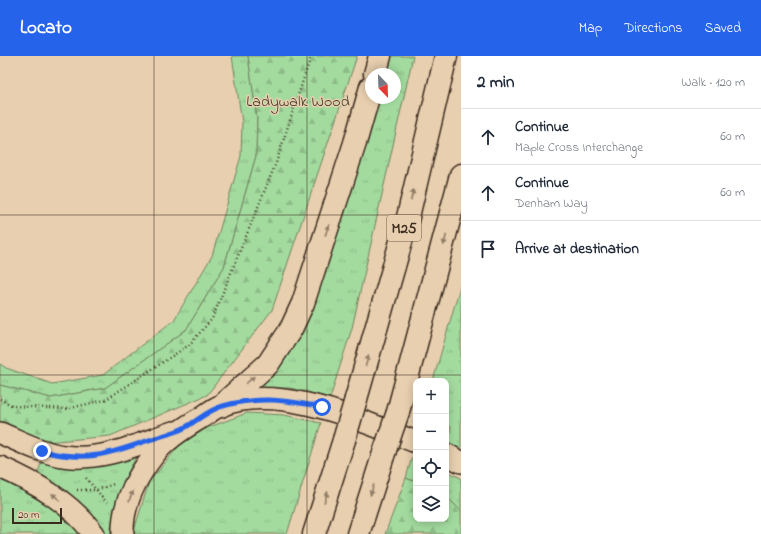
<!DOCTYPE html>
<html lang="en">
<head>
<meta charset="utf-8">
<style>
  :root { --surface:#fff; --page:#f6f6f7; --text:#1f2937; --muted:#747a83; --line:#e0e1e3; --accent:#2563eb }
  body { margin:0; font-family:"Indie Flower",sans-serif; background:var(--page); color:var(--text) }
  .controls { position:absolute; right:12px; bottom:12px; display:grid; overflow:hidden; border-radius:8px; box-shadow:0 2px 10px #0003 }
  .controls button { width:36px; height:36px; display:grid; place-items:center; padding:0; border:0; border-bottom:1px solid var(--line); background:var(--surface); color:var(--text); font:20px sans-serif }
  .compass { position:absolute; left:365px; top:12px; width:36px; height:36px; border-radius:50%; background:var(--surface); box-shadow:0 2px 10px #0003; rotate:157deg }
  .scale { position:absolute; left:12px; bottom:10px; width:50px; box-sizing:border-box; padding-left:4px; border:2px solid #3b2a1e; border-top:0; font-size:11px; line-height:14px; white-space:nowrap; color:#3b2a1e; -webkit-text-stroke:3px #e7cfaf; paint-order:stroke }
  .stop { position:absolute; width:12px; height:12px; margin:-9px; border:3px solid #2563eb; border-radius:50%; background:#fff }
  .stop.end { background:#2563eb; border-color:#fff; box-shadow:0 1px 4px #0008 }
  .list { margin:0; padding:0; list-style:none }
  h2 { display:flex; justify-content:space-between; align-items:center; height:52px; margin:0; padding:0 16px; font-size:17px }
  h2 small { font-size:13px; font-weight:400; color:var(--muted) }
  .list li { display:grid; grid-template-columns:26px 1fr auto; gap:12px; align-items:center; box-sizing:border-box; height:56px; padding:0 16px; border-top:1px solid var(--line) }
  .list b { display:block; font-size:15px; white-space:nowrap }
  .list p { margin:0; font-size:13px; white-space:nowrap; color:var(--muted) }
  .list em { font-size:13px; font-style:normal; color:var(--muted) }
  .icon { flex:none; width:22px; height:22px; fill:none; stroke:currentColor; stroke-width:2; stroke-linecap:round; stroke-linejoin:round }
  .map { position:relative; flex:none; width:461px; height:478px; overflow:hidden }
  header { display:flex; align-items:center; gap:24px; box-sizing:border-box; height:56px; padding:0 20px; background:var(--accent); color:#fff }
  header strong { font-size:19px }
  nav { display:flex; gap:22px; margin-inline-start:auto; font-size:14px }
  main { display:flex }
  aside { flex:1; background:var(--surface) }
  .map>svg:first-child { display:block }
  .grass { fill:url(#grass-tufts); stroke:#6f825e }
  .forest { fill:url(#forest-firs); stroke:#6f825e }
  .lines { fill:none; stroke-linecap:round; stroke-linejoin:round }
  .primary-casing { stroke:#3b2a1e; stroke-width:24 }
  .motorway-casing { stroke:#3b2a1e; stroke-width:25 }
  .path { stroke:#3b2a1e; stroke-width:2.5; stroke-dasharray:1 3; stroke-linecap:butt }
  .primary { stroke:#e7cfaf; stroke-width:21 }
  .motorway { stroke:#e7cfaf; stroke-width:22 }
  .motorway-bridge-casing { stroke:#3b2a1e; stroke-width:25; stroke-linecap:butt }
  .motorway-bridge { stroke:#e7cfaf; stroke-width:22 }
  .oneway { fill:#917c66 }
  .route { stroke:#2563eb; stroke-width:5 }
  .grid { fill:none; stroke:#3b2a1e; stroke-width:1; stroke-opacity:0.55 }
  .labels { text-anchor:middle; stroke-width:3; stroke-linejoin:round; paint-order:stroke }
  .shield { fill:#e7cfaf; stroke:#6f5c4a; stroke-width:1 }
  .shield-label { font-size:15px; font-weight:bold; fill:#3b2a1e }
  .park-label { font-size:16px; fill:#453c2b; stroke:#e7cfaf }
</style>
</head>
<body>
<header>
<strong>Locato</strong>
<nav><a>Map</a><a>Directions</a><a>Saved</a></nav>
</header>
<main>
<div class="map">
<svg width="461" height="478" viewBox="0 0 461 478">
  <defs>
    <pattern id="grass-tufts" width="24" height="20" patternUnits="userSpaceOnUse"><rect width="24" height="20" fill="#a3db9f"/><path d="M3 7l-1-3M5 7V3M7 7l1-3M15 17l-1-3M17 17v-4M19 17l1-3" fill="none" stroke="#8dbc88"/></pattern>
    <pattern id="forest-firs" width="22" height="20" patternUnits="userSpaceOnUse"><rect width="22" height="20" fill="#a3db9f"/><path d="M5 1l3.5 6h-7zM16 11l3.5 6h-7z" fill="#8dbc88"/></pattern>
  </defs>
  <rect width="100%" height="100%" fill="#e7cfaf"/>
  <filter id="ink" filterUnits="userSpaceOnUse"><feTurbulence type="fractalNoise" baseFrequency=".025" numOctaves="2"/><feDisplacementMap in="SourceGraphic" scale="8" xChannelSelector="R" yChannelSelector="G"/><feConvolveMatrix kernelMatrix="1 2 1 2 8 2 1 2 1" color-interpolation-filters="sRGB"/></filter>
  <g filter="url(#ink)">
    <g class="grass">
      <path d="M232 0H248L257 62 256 100 224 211 186 274 105 332 51 342 0 329V308L6 312 52 328 103 319 174 264 212 200 241 100 242 66Z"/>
      <path d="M381 0H413L352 272 330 342 290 332H255L282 300 371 42H395V18H377Z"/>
      <path d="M461 227V395L447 387 451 371 446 369V325H433Z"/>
      <path d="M247 357 284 359 321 367 287 478H133L149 426 179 390 207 372Z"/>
      <path d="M141 393C123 422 115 445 110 478H101L59 432 38 416 42 405Z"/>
      <path d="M412 401 416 402V426L406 422Z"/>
      <path d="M446 415 461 422V455L446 440Z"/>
      <path d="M0 423 63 457 82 478H0Z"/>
    </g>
    <g class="forest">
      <path d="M248 0H357L272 254 207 339 110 380 46 386 0 365V329L51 342 105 332 186 274 224 211 256 100 257 62Z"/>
      <path d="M406 422 416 426V463H446V440L461 455V478H385Z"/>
    </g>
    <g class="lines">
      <g class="primary-casing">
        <g id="primary">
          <path d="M0 377C20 385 41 397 63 400 102 406 138 388 173 376"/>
          <path d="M446 398 461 406"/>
          <path d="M0 411C36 427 70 446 94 478"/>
          <path d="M123 478C122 450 136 422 153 400 164 385 181 374 197 364 205 360 212 353 220 350 279 326 361 365 416 386"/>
        </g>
      </g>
      <g class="motorway-casing">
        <g id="motorway">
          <path d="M375 18 380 0"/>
          <path d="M356 343 408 161 446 0"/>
          <path d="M221 350 268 308 291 273 303 247 355 87 371 31"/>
          <path d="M398 356 461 119"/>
          <path d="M314 478 344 384"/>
          <path d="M358 478 384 397"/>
        </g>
      </g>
      <g class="path">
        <path d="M0 343 13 350 66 353 105 344 189 289 212 263 276 107 311 0"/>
        <path d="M86 422 108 448"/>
        <path d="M77 434H96L114 428"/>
      </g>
      <use href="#primary" class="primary"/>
      <use href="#motorway" class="motorway"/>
      <g class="motorway-bridge-casing">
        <g id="motorway-bridge">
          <path d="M344 384 356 343"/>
          <path d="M384 397 398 356"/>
        </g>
      </g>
      <use href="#motorway-bridge" class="motorway-bridge"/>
    </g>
    <defs><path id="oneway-solid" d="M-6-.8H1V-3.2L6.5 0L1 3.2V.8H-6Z"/></defs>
    <g class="oneway">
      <use href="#oneway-solid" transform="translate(412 139) rotate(-77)"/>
      <use href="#oneway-solid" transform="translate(327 174) rotate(-72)"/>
      <use href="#oneway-solid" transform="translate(445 184) rotate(105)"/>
      <use href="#oneway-solid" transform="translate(367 305) rotate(-74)"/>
      <use href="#oneway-solid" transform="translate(250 324) rotate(-42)"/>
      <use href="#oneway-solid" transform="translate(372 434) rotate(108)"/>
      <use href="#oneway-solid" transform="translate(131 440) rotate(-69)"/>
      <use href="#oneway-solid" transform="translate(56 441) rotate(-141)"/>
      <use href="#oneway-solid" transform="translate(326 441) rotate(-72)"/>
    </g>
  </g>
  <g class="lines" filter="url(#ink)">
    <path class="route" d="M42 395C86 406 107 399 149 384 161 380 175 377 186 371 198 364 210 353 223 350 261 340 285 344 322 351"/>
  </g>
  <path class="grid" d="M154 0V478M307 0V478M0 159H461M0 319H461"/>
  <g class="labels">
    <rect class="shield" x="387" y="159" width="34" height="26" rx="3"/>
    <g class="shield-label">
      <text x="404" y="177">M25</text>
    </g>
    <g class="park-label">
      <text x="298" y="50">Ladywalk Wood</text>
    </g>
  </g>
</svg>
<div class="controls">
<button>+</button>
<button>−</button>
<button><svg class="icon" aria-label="locate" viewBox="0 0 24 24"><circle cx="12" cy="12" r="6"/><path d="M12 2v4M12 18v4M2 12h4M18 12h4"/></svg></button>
<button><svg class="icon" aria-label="layers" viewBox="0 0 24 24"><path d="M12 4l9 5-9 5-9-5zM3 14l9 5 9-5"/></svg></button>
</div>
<svg class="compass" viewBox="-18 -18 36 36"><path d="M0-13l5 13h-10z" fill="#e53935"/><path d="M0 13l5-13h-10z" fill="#747a83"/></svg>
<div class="scale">20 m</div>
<div class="stop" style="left:322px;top:351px"></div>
<div class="stop end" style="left:42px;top:395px"></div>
</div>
<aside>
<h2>2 min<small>Walk · 120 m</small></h2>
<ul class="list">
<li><svg class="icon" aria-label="ahead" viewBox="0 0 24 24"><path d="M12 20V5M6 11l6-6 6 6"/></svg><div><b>Continue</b><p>Maple Cross Interchange</p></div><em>60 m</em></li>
<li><svg class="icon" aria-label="ahead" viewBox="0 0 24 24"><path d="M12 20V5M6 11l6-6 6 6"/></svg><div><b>Continue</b><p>Denham Way</p></div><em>60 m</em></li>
<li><svg class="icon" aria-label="arrive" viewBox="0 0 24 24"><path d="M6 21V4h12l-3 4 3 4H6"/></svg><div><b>Arrive at destination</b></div></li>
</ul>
</aside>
</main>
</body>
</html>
